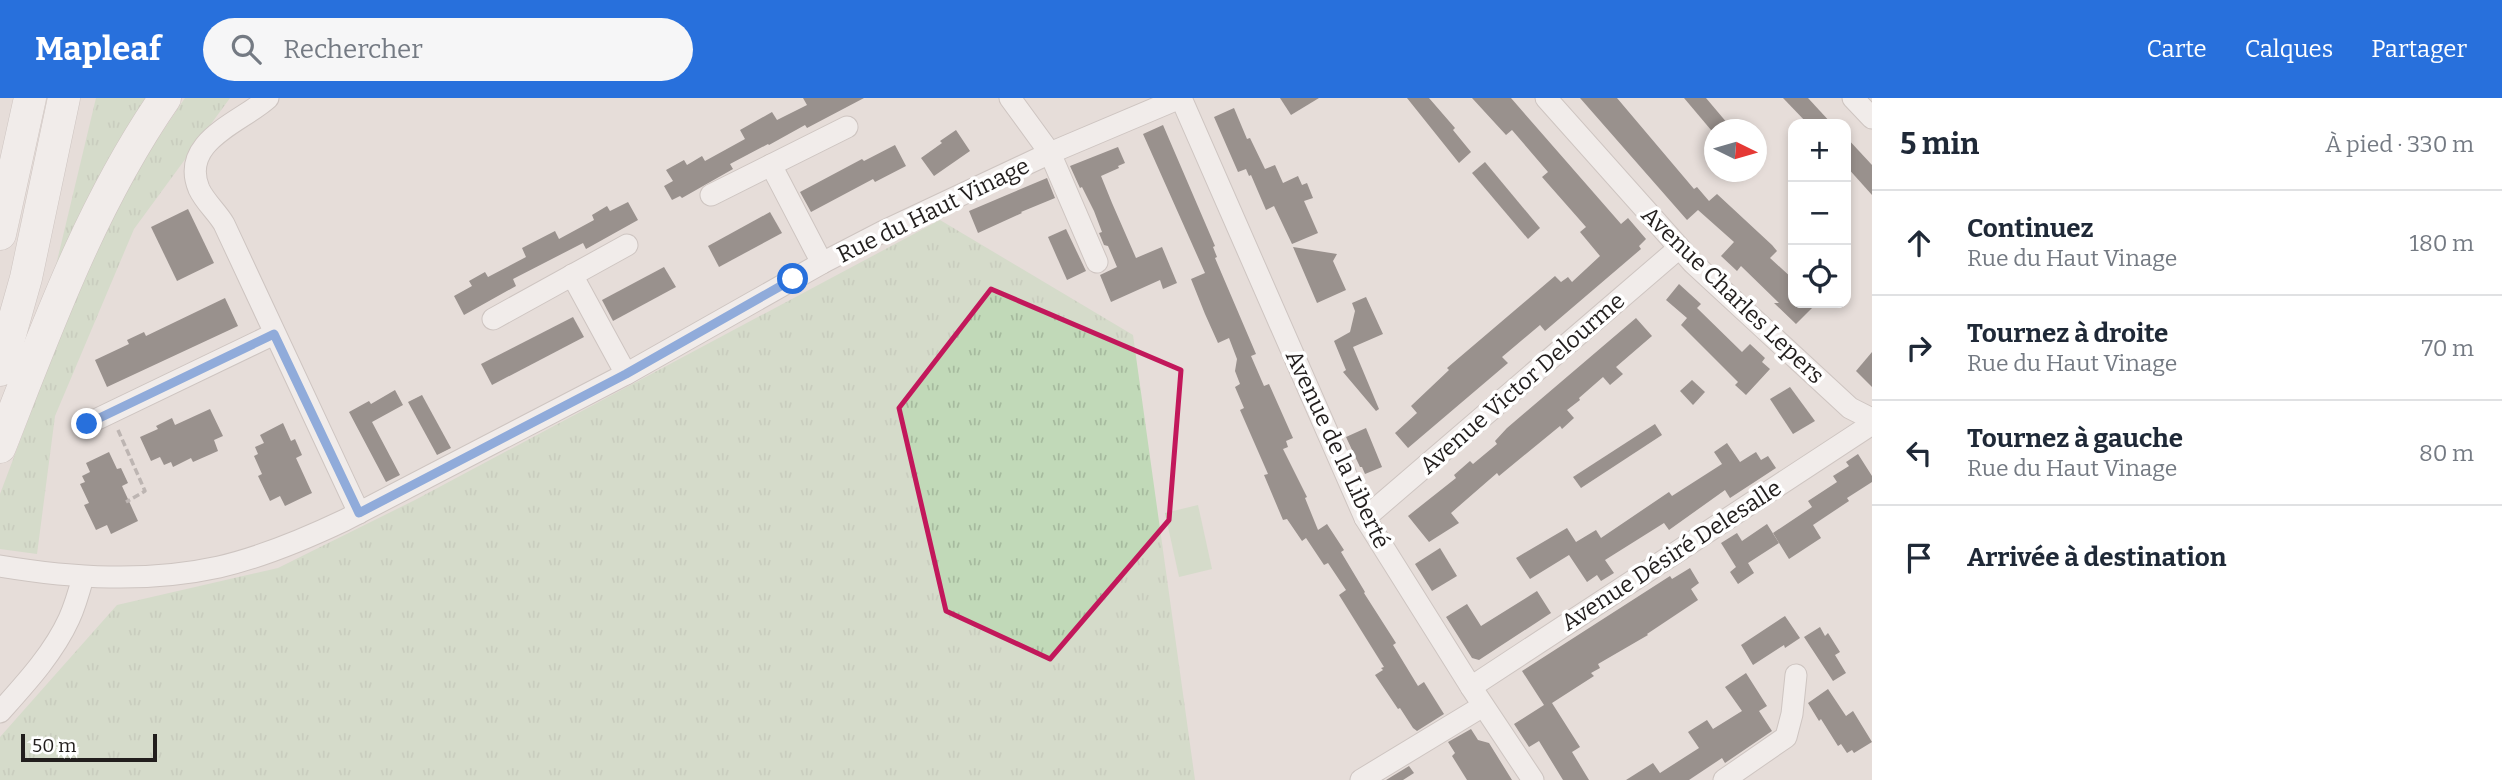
<!DOCTYPE html>
<html lang="fr">
<head>
<meta charset="utf-8">
<style>
  :root { --surface:#fff; --page:#f6f6f7; --text:#1f2937; --muted:#747a83; --line:#e0e1e3; --accent:#2870dc }
  body { margin:0; font-family:Bitter,serif; background:var(--page); color:var(--text) }
  .controls { position:absolute; right:21px; top:21px; display:grid; overflow:hidden; border-radius:14px; box-shadow:0 4px 10px #0003 }
  .controls button { width:63px; height:63px; display:grid; place-items:center; padding:0; border:0; border-bottom:2px solid var(--line); background:var(--surface); color:var(--text); font:35px sans-serif }
  .compass { position:absolute; left:1704px; top:21px; width:63px; height:63px; border-radius:50%; background:var(--surface); box-shadow:0 4px 10px #0003; rotate:95deg }
  .scale { position:absolute; left:21px; bottom:18px; width:136px; box-sizing:border-box; padding-left:7px; border:4px solid #221e1d; border-top:0; font-size:19px; line-height:24px; white-space:nowrap; color:#221e1d; -webkit-text-stroke:5px #fff; paint-order:stroke }
  .stop { position:absolute; width:21px; height:21px; margin:-16px; border:5px solid #2870dc; border-radius:50%; background:#fff }
  .stop.end { background:#2870dc; border-color:#fff; box-shadow:0 2px 7px #0008 }
  .list { margin:0; padding:0; list-style:none }
  h2 { display:flex; justify-content:space-between; align-items:center; height:91px; margin:0; padding:0 28px; font-size:30px }
  h2 small { font-size:23px; font-weight:400; color:var(--muted) }
  .list li { display:grid; grid-template-columns:46px 1fr auto; gap:21px; align-items:center; box-sizing:border-box; height:105px; padding:0 28px; border-top:2px solid var(--line) }
  .list b { display:block; font-size:26px; white-space:nowrap }
  .list p { margin:0; font-size:23px; white-space:nowrap; color:var(--muted) }
  .list em { font-size:23px; font-style:normal; color:var(--muted) }
  .icon { flex:none; width:38px; height:38px; fill:none; stroke:currentColor; stroke-width:2; stroke-linecap:round; stroke-linejoin:round }
  .map { position:relative; flex:none; width:1872px; height:682px; overflow:hidden }
  header { display:flex; align-items:center; gap:42px; box-sizing:border-box; height:98px; padding:0 35px; background:var(--accent); color:#fff }
  header strong { font-size:33px }
  nav { display:flex; gap:38px; margin-inline-start:auto; font-size:24px }
  .search { width:490px; height:63px; background:var(--page); display:flex; align-items:center; gap:18px; box-sizing:border-box; padding:0 24px; border-radius:38px; color:var(--muted); font-size:26px }
  main { display:flex }
  aside { flex:1; background:var(--surface) }
  .map>svg:first-child { display:block }
  .grass { fill:url(#grass-tufts) }
  .garden { fill:#c1d9b8 }
  .building { fill:#3c3531 }
  .lines { fill:none; stroke-linecap:round; stroke-linejoin:round }
  .minor-casing { stroke:#b1a8a4; stroke-width:23 }
  .highway-casing { stroke:#b1a8a4; stroke-width:33 }
  .path { stroke:#8c8583; stroke-width:3.5; stroke-dasharray:7 3.5; stroke-linecap:butt }
  .minor { stroke:#fff; stroke-width:21 }
  .highway { stroke:#fff; stroke-width:32 }
  .route { stroke:#2870dc; stroke-width:9 }
  .marked { fill:none; stroke:#c2185b; stroke-width:5; stroke-linejoin:round }
  .labels { text-anchor:middle; stroke-width:7; stroke-linejoin:round; paint-order:stroke }
  .street-label { font-size:23px; fill:#221e1d; stroke:#fff }
</style>
</head>
<body>
<header>
<strong>Mapleaf</strong>
<div class="search"><svg class="icon" aria-label="search" viewBox="0 0 24 24"><circle cx="10" cy="10" r="6"/><path d="M15 15l6 6"/></svg>Rechercher</div>
<nav><a>Carte</a><a>Calques</a><a>Partager</a></nav>
</header>
<main>
<div class="map">
<svg width="1872" height="682" viewBox="0 0 1872 682">
  <defs>
    <pattern id="grass-tufts" width="24" height="20" patternUnits="userSpaceOnUse" patternTransform="scale(1.75)"><rect width="24" height="20" fill="#c1d9b8"/><path d="M3 7l-1-3M5 7V3M7 7l1-3M15 17l-1-3M17 17v-4M19 17l1-3" fill="none" stroke="#a6ba9e"/></pattern>
  </defs>
  <rect width="100%" height="100%" fill="#e6ddd9"/>
  <g class="grass">
    <path d="M96 0H151L53 180Z"/>
    <path d="M185 0H230L134 131 55 318 37 456 0 451V396L80 184 124 91Z"/>
    <path d="M940 122 1133 237 1195 682H0V639L117 507 278 470 415 402Z"/>
  </g>
  <path class="garden" d="M1198 407 1212 471 1179 479 1165 415Z"/>
  <g class="building">
    <path d="M803 0H864L807 30 805 27 769 47 768 46 730 66 733 71 682 100 680 98 672 102 664 88 673 83 666 72 684 62 687 67 702 58 705 63 745 41 740 32 772 14 777 22 807 7Z"/>
    <path d="M1280 0H1319L1291 17Z"/>
    <path d="M1407 0H1429L1455 30 1453 32 1471 54 1459 65Z"/>
    <path d="M1472 0H1511L1621 126 1628 120 1646 141 1639 148 1641 151 1545 233 1540 227 1502 259 1508 265 1408 350 1395 335 1417 315 1411 308 1449 272 1447 270 1555 178 1561 184 1568 179 1572 184 1600 158 1580 134 1586 129 1542 79 1548 74 1512 32 1506 37Z"/>
    <path d="M1580 0H1617L1694 91 1697 89 1709 103 1717 96 1772 147 1777 153 1770 160 1793 181V205H1817L1796 226 1774 205H1779L1741 168 1737 173 1721 158 1734 144 1698 112 1687 122Z"/>
    <path d="M1684 0H1706L1733 32H1711Z"/>
    <path d="M1783 0H1808L1832 26H1808Z"/>
    <path d="M1234 10 1247 41 1250 40 1265 71 1275 67 1283 85 1298 78 1302 87 1307 85 1313 100 1304 103 1318 135 1292 146 1274 108 1266 112 1251 77 1249 78 1246 71 1238 74 1214 19Z"/>
    <path d="M1163 27 1215 148 1213 149 1217 159 1215 160 1256 256 1251 258 1264 288 1269 286 1293 340 1286 343 1288 349 1283 351 1307 399 1305 400 1318 432 1327 426 1344 452 1341 454 1365 494 1364 495 1396 545 1393 547 1418 588 1424 584 1444 616 1417 633 1413 630 1400 610 1398 611 1375 577 1383 572 1381 570 1384 569 1339 497 1346 492 1328 465 1324 467 1306 440 1302 443 1287 421 1283 422 1264 377 1268 376 1240 312 1244 310 1235 289 1240 286 1235 273 1237 261 1229 240 1218 245 1205 216 1191 181 1205 175 1143 36Z"/>
    <path d="M956 32 970 53 934 78 921 60 942 45 940 43Z"/>
    <path d="M1846 39 1872 67V97L1846 68Z"/>
    <path d="M895 47 906 68 875 84 873 81 811 114 800 94 862 61 864 63Z"/>
    <path d="M1118 49 1125 65 1118 68 1119 70 1101 78 1112 105 1136 160 1162 149 1177 185 1163 191 1160 182 1111 204 1100 177 1117 169 1108 148 1104 147 1099 135 1102 134 1094 113 1082 89 1080 90 1070 68Z"/>
    <path d="M1485 64 1540 130 1528 141 1472 75Z"/>
    <path d="M1047 80 1055 100 1021 114 1022 115 978 135 969 113Z"/>
    <path d="M628 104 638 122 586 151 583 145 513 181 516 188 464 217 454 198 472 188 469 183 485 174 488 179 526 159 522 150 555 133 559 141 594 122 592 117 607 108 610 113Z"/>
    <path d="M188 111 214 165 177 183 151 129Z"/>
    <path d="M770 114 782 135 719 169 708 148Z"/>
    <path d="M1066 131 1086 173 1067 182 1048 139Z"/>
    <path d="M1293 149 1337 156 1333 163 1346 192 1317 205Z"/>
    <path d="M664 169 676 189 613 223 602 202Z"/>
    <path d="M1679 186 1701 206 1697 210 1742 254 1750 246 1765 260 1762 264 1770 271 1746 297 1735 287 1738 284 1681 227 1687 220 1666 202Z"/>
    <path d="M1366 199 1383 236 1353 249 1379 311 1376 313 1343 274 1346 272 1334 243 1350 234 1355 213 1352 205Z"/>
    <path d="M225 200 238 228 107 289 95 262 129 246 127 242 144 234 146 238Z"/>
    <path d="M573 219 584 239 492 287 481 266Z"/>
    <path d="M1636 220 1652 238 1616 269 1623 276 1610 287 1603 279 1579 300 1580 302 1567 312 1574 320 1562 331 1560 328 1499 378 1497 375 1451 415 1459 425 1429 444 1408 418 1456 380 1454 377 1470 363 1473 366 1497 346 1495 343 1507 330Z"/>
    <path d="M1872 254V289L1856 273Z"/>
    <path d="M1692 282 1705 294 1693 307 1680 293Z"/>
    <path d="M1790 289 1815 323 1793 336 1770 301Z"/>
    <path d="M395 292 403 307 372 324 400 377 386 384 349 314 369 303 371 306Z"/>
    <path d="M422 297 451 350 437 357 408 304Z"/>
    <path d="M210 311 223 338 214 342 218 353 193 364 191 360 173 369 171 364 164 367 160 359 151 363 140 339 158 331 156 328 172 320 175 327Z"/>
    <path d="M283 325 291 343 295 341 302 357 296 360 312 395 285 408 280 398 270 403 258 378 262 376 254 358 258 356 255 349 264 345 260 337Z"/>
    <path d="M1655 326 1662 337 1581 390 1573 379Z"/>
    <path d="M1366 330 1382 369 1365 376 1362 369H1360L1346 339Z"/>
    <path d="M1727 345 1740 364 1756 354 1761 362 1768 358 1776 370 1730 400 1725 392 1669 432 1664 425 1605 462 1614 475 1601 483 1597 477 1587 484 1569 457 1530 481 1516 460 1567 430 1576 444 1596 432 1601 440 1669 394 1672 398 1722 366 1714 354Z"/>
    <path d="M109 354 117 371 121 370 128 385 122 388 138 423 111 436 107 427 96 432 84 407 89 405 80 386 85 384 82 378 90 374 86 365Z"/>
    <path d="M1858 356 1872 378V384L1847 400 1849 403 1813 427 1821 440 1789 461 1773 435 1812 409 1808 403 1837 384 1833 378 1849 368 1846 364Z"/>
    <path d="M1767 426 1779 445 1748 465 1754 475 1738 486 1730 474 1736 469 1721 445 1737 435 1742 443Z"/>
    <path d="M1440 450 1457 478 1432 493 1415 466Z"/>
    <path d="M1690 470 1699 485 1691 491 1698 502 1647 536 1648 537 1598 566 1600 570 1591 575 1594 578 1552 605 1580 649 1572 654 1589 682H1563L1539 643 1529 649 1514 626 1544 607 1522 573 1670 478 1672 481Z"/>
    <path d="M1537 493 1551 515 1479 562 1472 560 1446 519 1467 506 1481 528Z"/>
    <path d="M1785 518 1800 540 1785 550 1784 547 1753 567 1741 547Z"/>
    <path d="M1820 529 1825 538 1828 535 1840 554 1835 557 1846 575 1833 583 1804 539Z"/>
    <path d="M1746 575 1767 608 1759 613 1772 633 1725 665 1722 660 1689 682H1626L1653 665 1660 675 1699 650 1688 634 1707 622 1713 631 1742 613 1725 589Z"/>
    <path d="M1828 591 1846 618 1853 613 1872 644 1854 655 1852 652 1847 655 1841 646 1838 648 1821 621 1819 623 1808 605Z"/>
    <path d="M1471 631 1478 642 1489 645 1512 682H1467L1452 658 1455 655 1448 644Z"/>
    <path d="M1409 668 1414 675 1403 682H1386Z"/>
  </g>
  <g class="lines">
    <g class="minor-casing">
      <g id="minor">
        <path d="M268 0C242 24 179 43 199 91 205 104 217 114 224 126L359 415"/>
        <path d="M1010 0 1050 55 1097 164"/>
        <path d="M1181 0 1365 420 1471 589 1533 682"/>
        <path d="M1546 0 1693 165 1850 310 1872 321"/>
        <path d="M1853 0 1872 20"/>
        <path d="M771 67 822 165"/>
        <path d="M711 97 847 29"/>
        <path d="M572 177 626 276"/>
        <path d="M493 221 627 147"/>
        <path d="M87 326 274 236"/>
        <path d="M1365 420 1679 150"/>
        <path d="M0 468C73 480 146 485 219 469 262 459 305 441 345 422L626 276 822 165 882 134 1050 55 1180 0"/>
        <path d="M1471 589 1872 326"/>
        <path d="M0 614C25 586 53 556 69 521 75 508 79 494 83 479"/>
        <path d="M1361 682 1483 608"/>
        <path d="M1724 682 1786 639 1792 616 1796 577"/>
      </g>
    </g>
    <g class="highway-casing">
      <g id="highway">
        <path d="M0 136 30 0"/>
        <path d="M0 272 26 180 64 0"/>
        <path d="M0 349C47 229 91 107 165 0"/>
      </g>
    </g>
    <path class="path" d="M118 332 145 393 126 404"/>
    <use href="#minor" class="minor"/>
    <use href="#highway" class="highway"/>
  </g>
  <g class="lines">
    <path class="route" d="M87 326 274 236 359 415 626 276 793 181"/>
  </g>
  <path d="M0 0H1872V682H0ZM991 191 1181 272 1169 422 1050 561 946 513 899 310Z" fill="#e6ddd9" fill-opacity=".55" fill-rule="evenodd"/>
  <path class="marked" d="M991 191 1181 272 1169 422 1050 561 946 513 899 310Z"/>
  <g class="labels">
    <g class="street-label">
      <text transform="translate(933 112) rotate(-26)" y="8">Rue du Haut Vinage</text>
      <text transform="translate(1733 197) rotate(44)" y="8">Avenue Charles Lepers</text>
      <text transform="translate(1522 285) rotate(-41)" y="8">Avenue Victor Delourme</text>
      <text transform="translate(1338 351) rotate(65)" y="8">Avenue de la Liberté</text>
      <text transform="translate(1671 457) rotate(-33)" y="8">Avenue Désiré Delesalle</text>
    </g>
  </g>
</svg>
<div class="controls">
<button>+</button>
<button>−</button>
<button><svg class="icon" aria-label="locate" viewBox="0 0 24 24"><circle cx="12" cy="12" r="6"/><path d="M12 2v4M12 18v4M2 12h4M18 12h4"/></svg></button>
</div>
<svg class="compass" viewBox="-18 -18 36 36"><path d="M0-13l5 13h-10z" fill="#e53935"/><path d="M0 13l5-13h-10z" fill="#747a83"/></svg>
<div class="scale">50 m</div>
<div class="stop" style="left:793px;top:181px"></div>
<div class="stop end" style="left:87px;top:326px"></div>
</div>
<aside>
<h2>5 min<small>À pied · 330 m</small></h2>
<ul class="list">
<li><svg class="icon" aria-label="ahead" viewBox="0 0 24 24"><path d="M12 20V5M6 11l6-6 6 6"/></svg><div><b>Continuez</b><p>Rue du Haut Vinage</p></div><em>180 m</em></li>
<li><svg class="icon" aria-label="right" viewBox="0 0 24 24"><path d="M7 20v-9h11M14 6l5 5-5 5"/></svg><div><b>Tournez à droite</b><p>Rue du Haut Vinage</p></div><em>70 m</em></li>
<li><svg class="icon" aria-label="left" viewBox="0 0 24 24"><path d="M17 20v-9H6M10 6l-5 5 5 5"/></svg><div><b>Tournez à gauche</b><p>Rue du Haut Vinage</p></div><em>80 m</em></li>
<li><svg class="icon" aria-label="arrive" viewBox="0 0 24 24"><path d="M6 21V4h12l-3 4 3 4H6"/></svg><div><b>Arrivée à destination</b></div></li>
</ul>
</aside>
</main>
</body>
</html>
